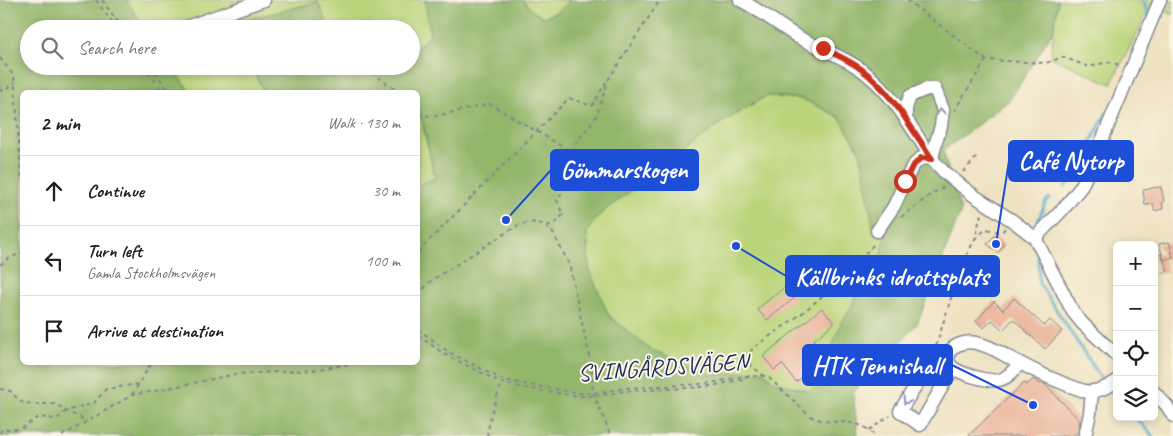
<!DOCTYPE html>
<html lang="en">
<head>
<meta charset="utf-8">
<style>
  :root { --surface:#fff; --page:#f2f2f2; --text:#202124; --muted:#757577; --line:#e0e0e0 }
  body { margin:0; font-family:Caveat,sans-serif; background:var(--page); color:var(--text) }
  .controls { position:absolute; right:15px; bottom:15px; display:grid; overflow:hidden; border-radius:8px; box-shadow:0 2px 8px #0003 }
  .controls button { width:45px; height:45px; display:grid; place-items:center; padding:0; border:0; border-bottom:1px solid var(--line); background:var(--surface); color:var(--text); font:25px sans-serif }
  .stop { position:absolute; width:15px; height:15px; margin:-11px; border:4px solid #c8321e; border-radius:50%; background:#fff }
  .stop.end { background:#c8321e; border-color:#fff; box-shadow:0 1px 5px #0008 }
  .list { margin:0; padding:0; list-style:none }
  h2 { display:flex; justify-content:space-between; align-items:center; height:65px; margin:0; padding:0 20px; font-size:21px }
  h2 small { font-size:16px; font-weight:400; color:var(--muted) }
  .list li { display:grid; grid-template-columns:32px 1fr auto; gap:15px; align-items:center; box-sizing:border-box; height:70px; padding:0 20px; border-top:1px solid var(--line) }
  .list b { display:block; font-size:19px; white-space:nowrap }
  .list p { margin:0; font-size:16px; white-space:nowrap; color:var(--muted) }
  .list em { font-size:16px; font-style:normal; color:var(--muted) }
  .icon { flex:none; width:28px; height:28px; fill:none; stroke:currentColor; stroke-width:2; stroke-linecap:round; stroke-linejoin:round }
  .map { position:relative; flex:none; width:1173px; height:436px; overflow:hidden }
  .search { position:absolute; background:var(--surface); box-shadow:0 2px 8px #0003; left:20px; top:20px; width:400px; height:55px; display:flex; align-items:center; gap:12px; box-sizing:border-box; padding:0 18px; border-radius:28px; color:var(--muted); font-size:19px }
  .panel { position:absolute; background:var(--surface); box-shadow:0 2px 8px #0003; left:20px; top:90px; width:400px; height:275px; border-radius:8px }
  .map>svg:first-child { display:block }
  .green { fill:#b9d47a; stroke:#6a826c }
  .forest { fill:#92b66a; stroke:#567264; fill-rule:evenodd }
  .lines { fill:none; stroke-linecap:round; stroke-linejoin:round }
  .stream { stroke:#4baaca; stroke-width:3 }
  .building { fill:#eab59b }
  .minor-casing { stroke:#848890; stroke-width:15 }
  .path { stroke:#848890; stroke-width:2; stroke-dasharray:4 4; stroke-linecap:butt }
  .minor { stroke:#fff; stroke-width:12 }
  .oneway { stroke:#8d97ae }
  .route { stroke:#c8321e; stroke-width:6 }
  .labels { text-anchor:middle; stroke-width:4; stroke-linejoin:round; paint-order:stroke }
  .street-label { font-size:24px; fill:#1b2f5e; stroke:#fcf5e5 }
  .leader { fill:none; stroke:#1d4ed8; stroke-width:2 }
  .callout-dot { fill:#1d4ed8; stroke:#fcf5e5; stroke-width:2 }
  .callout { fill:#1d4ed8; stroke:#1d4ed8; stroke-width:2 }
  .callout-label { font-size:25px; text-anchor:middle; font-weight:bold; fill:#fff }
</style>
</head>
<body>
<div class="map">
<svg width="1173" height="436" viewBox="0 0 1173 436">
  <rect width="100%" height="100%" fill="#fcf5e5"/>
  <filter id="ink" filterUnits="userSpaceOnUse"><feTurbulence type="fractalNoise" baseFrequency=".02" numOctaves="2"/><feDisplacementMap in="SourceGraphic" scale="10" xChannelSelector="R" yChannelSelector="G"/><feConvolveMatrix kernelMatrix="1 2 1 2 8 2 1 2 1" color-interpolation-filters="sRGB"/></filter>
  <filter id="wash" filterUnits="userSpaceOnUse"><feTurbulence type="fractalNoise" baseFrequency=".0096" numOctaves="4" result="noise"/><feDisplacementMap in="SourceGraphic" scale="20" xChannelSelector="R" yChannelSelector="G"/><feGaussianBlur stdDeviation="1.12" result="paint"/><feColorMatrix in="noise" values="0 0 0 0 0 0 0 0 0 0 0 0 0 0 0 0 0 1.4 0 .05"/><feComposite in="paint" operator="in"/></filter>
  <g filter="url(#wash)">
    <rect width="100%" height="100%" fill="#eee2c1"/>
    <g class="green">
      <path d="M126 0H425L431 35 411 53V29H330L317 2 231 24 233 29H146Z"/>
      <path d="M523 0H570L555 13 543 17 532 12Z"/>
      <path d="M1058 0H1173V15L1152 4 1111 84 1050 57Z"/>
      <path d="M172 66H251L264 92H190Z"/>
      <path d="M766 96 803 99 839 117 859 150 885 239 882 253 864 281 848 313 842 321 832 350 839 361 809 391 775 382 763 371 710 375 660 353 652 351 609 316 589 270 587 231 600 214 721 123Z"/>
      <path d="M419 109 435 178 418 185V110Z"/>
    </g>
    <g class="forest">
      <path d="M0 0H126L146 29H29V66H172L190 92H22V362H418V185L435 178 420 110H418V92H264L251 66H411V53L430 35 425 0H523L532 11 543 17 555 13 570 0H1058L1053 31 1010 100 943 151 961 211 917 324 853 393 858 436H0ZM766 96 803 99 839 117 859 150 862 161 873 227 885 239 882 253 864 281 848 313 842 321 831 350 839 361 809 391 775 382 763 371 710 375 660 353 652 351 609 316 589 270 587 231 600 214 721 123Z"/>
      <path d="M318 2 330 29H233L231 23Z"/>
    </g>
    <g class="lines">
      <g class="stream">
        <path d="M1143 0 1148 14 1147 16"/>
        <path d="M1065 187 1068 184 1106 114"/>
        <path d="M1036 226 1046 201 1050 198"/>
        <path d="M1038 253 1039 283 1102 380"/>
        <path d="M1113 393 1117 397"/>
        <path d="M1135 417 1153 436"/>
      </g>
    </g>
    <g id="blocks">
      <g class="building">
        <path d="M1161 187 1164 202 1162 203 1163 209 1154 211V204L1145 205 1143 190 1151 189V188Z"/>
        <path d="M994 236 1004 245 998 253 987 244Z"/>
        <path d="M1169 242 1173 257 1164 260 1159 244Z"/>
        <path d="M1161 254 1168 271 1160 274 1154 257Z"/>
        <path d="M804 272 813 283 767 320 757 309Z"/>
        <path d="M1014 298 1044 326 1050 320 1062 331 1045 349 1013 319 1003 330 992 320 984 328 976 321 994 301 1003 310Z"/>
        <path d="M822 308 834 323 813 341 826 357 796 382 782 364 774 370 763 356Z"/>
        <path d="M1033 379 1041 384 1042 383 1046 385 1080 421 1078 432 1073 436H968L1024 383 1027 385Z"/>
      </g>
    </g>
  </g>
  <g filter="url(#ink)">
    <use href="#blocks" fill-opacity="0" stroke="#848890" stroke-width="1"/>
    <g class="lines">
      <g class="minor-casing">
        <g id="minor">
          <path d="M740 0C760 10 778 25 798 37 818 48 840 55 859 68 891 90 911 127 932 159L945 173 973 195 1013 221 1035 238 1073 312 1082 323 1117 356"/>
          <path d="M180 29 264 0"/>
          <path d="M877 231 894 206 912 167 921 158 932 159 936 142 941 126 943 110 935 89H927L910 96 906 108V121"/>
          <path d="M1035 238 1064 208 1081 187 1096 155 1160 0"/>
          <path d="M949 355 931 361 900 411 920 425 953 368"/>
          <path d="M1020 363C1014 370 1008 378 999 380 989 382 960 374 952 367 948 364 948 358 949 353 953 344 967 341 976 343 989 345 1002 354 1014 360 1036 372 1060 383 1084 391 1096 393 1107 388 1117 381"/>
          <path d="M1154 392 1167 406 1173 416"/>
          <path d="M1085 436 1090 413 1092 392"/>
        </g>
      </g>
      <g class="path">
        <path d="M96 0 117 29"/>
        <path d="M102 0 123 29"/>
        <path d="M907 0 986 60 1046 63 1063 57 1089 67 1107 62 1121 65"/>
        <path d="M237 20 242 29"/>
        <path d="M0 58 14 76 22 180"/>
        <path d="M144 66 163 92"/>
        <path d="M150 66 170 92"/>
        <path d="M299 66 305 68 314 66"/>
        <path d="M357 66 365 68 399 92"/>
        <path d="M608 80 660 0"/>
        <path d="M0 91 7 89 15 82"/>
        <path d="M954 111 986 60"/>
        <path d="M418 115 436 116 490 104 570 151"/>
        <path d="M963 172 977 157"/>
        <path d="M901 217 933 193 944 187"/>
        <path d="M547 226 556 222 563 215 557 200 565 188 570 151 596 117 607 84"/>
        <path d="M975 239 986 229 1002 232 1005 228"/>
        <path d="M418 252 537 131 569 98 592 106 608 79"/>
        <path d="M0 265 9 258 20 254 22 252"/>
        <path d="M418 295 432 280 520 224 537 222 546 226 553 233 569 264 591 364 593 393 611 436"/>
        <path d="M418 329 447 351 503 380 524 384 579 393H593L625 388 704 384 746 376H765L769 378 810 416C833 428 856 414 875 436"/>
        <path d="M418 335 444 354 502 383 525 388 578 396H595L625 391 705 387 745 379 746 376"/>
        <path d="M936 346 961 266 975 239 981 214"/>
        <path d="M765 376 752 367 748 355 753 348 801 314 839 282 875 243"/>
        <path d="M0 389 10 391 21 402 31 404H57L66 411 87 421"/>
        <path d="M132 395 152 362"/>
        <path d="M869 430 890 416"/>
        <path d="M0 433 2 429H21L38 417 57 419 66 411 94 403 106 389 139 384"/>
        <path d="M62 436 132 395 155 391 236 374 313 370 350 364 354 362"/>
        <path d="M487 436 491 414 502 382"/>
      </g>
      <use href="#minor" class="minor"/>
    </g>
    <defs><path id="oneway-chevron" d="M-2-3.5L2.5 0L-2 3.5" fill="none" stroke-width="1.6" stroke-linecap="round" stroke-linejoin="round" transform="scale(1.25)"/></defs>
    <g class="oneway">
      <use href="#oneway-chevron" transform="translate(941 112) rotate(-94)"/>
      <use href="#oneway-chevron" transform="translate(906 401) rotate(122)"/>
    </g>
  </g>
  <g class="lines" filter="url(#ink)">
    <path class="route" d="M823 48C836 55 849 60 861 69 892 92 911 128 932 159L921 158 912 167 905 181"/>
  </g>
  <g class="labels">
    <g class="street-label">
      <text transform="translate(663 367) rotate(-4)" y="8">SVINGÅRDSVÄGEN</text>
    </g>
  </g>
  <path class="leader" d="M996 244L1009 161M506 220L551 170M736 246L786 276M1033 405L952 365"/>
  <g class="callout-dot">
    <circle cx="996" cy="244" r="5"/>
    <circle cx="506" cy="220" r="5"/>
    <circle cx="736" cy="246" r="5"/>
    <circle cx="1033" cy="405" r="5"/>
  </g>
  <g class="callout">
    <rect x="1009" y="141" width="124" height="40" rx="5"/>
    <rect x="551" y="150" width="147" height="40" rx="5"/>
    <rect x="786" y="256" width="213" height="40" rx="5"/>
    <rect x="803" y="345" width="149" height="40" rx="5"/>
  </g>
  <g class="callout-label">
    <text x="1071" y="169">Café Nytorp</text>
    <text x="624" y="178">Gömmarskogen</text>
    <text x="892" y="285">Källbrinks idrottsplats</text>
    <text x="877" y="374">HTK Tennishall</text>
  </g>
</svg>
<div class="controls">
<button>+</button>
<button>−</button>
<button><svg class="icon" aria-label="locate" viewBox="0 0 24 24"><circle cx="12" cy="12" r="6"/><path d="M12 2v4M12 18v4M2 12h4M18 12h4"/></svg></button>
<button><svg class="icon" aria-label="layers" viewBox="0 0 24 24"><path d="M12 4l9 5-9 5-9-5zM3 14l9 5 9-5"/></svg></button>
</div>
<div class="stop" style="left:905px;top:181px"></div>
<div class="stop end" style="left:823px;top:48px"></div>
<div class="search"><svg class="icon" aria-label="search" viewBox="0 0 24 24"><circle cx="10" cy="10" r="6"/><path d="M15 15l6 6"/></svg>Search here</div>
<section class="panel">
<h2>2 min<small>Walk · 130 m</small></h2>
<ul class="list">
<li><svg class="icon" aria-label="ahead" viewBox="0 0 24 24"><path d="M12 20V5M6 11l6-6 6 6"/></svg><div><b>Continue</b></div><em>30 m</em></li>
<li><svg class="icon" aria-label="left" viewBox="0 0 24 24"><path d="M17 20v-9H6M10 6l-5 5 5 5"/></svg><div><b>Turn left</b><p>Gamla Stockholmsvägen</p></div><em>100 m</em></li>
<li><svg class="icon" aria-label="arrive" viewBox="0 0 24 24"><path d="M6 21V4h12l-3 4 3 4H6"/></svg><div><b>Arrive at destination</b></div></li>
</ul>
</section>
</div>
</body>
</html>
